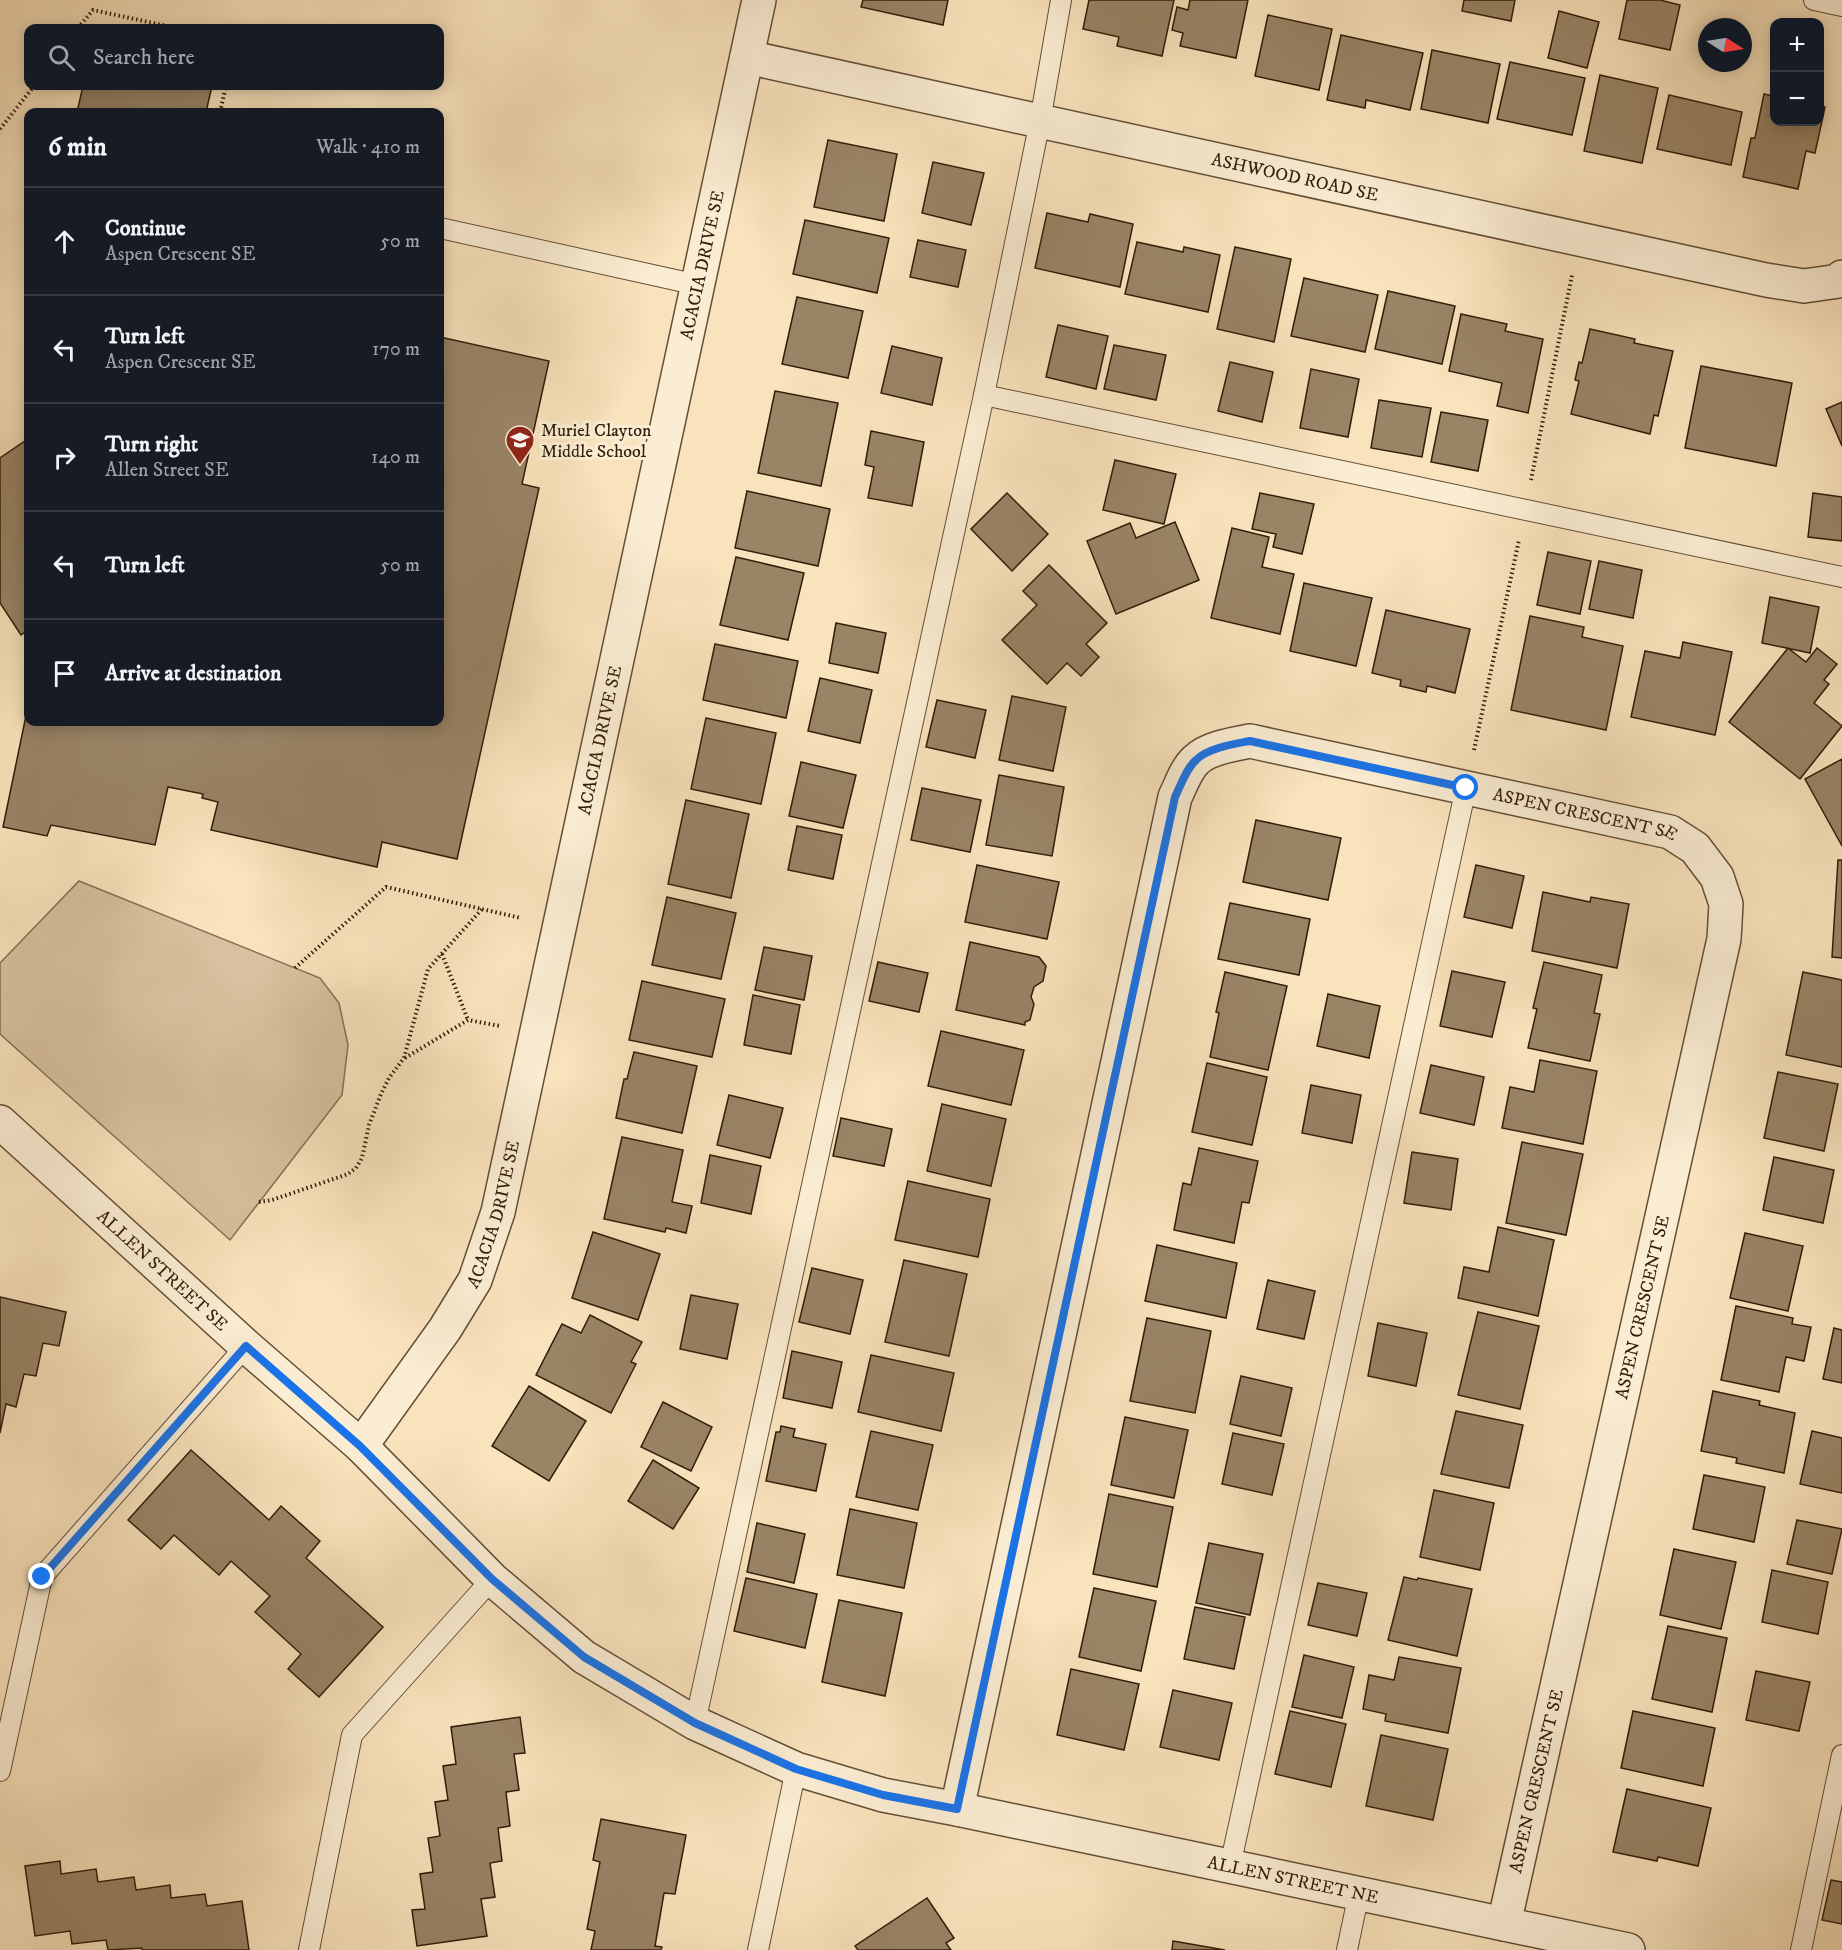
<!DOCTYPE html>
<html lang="en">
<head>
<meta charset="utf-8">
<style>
  :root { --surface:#171b24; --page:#242831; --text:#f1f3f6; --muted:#9ea1a6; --line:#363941 }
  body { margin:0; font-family:"IM FELL DW Pica",serif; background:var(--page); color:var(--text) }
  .controls { position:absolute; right:18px; top:18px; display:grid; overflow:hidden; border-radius:12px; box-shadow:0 3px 15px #0003 }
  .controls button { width:54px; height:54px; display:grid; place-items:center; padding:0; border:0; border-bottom:2px solid var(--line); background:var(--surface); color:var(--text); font:30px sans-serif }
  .compass { position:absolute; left:1698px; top:18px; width:54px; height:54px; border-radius:50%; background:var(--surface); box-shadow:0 3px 15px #0003; rotate:102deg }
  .stop { position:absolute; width:18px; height:18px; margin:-14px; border:4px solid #1a73e8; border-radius:50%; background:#fff }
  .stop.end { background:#1a73e8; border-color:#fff; box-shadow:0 2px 6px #0008 }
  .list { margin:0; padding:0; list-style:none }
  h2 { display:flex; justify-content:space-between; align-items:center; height:78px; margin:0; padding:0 24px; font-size:26px }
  h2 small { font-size:20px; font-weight:400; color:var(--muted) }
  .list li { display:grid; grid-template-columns:39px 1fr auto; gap:18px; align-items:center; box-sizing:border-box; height:108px; padding:0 24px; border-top:2px solid var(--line) }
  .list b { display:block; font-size:22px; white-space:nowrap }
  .list p { margin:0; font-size:20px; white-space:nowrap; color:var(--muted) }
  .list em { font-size:20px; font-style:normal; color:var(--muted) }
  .icon { flex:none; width:33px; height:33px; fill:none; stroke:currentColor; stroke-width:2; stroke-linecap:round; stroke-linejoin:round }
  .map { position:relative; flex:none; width:1842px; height:1950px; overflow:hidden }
  .search { position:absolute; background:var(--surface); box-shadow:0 3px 15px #0003; left:24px; top:24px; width:420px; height:66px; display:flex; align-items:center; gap:15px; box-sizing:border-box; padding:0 21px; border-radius:12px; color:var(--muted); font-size:22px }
  .panel { position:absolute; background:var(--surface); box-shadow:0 3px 15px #0003; left:24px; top:108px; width:420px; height:618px; border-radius:12px }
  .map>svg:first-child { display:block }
  .green { fill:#d7c19e; stroke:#846f54; stroke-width:1.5 }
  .building { fill:#998466; stroke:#311d09; stroke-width:1.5 }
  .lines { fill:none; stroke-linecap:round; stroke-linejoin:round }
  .service-casing { stroke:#634e36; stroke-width:22 }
  .minor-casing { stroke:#634e36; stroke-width:36 }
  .tertiary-casing { stroke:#634e36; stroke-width:36 }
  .path { stroke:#311d09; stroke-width:4; stroke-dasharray:1.5 3; stroke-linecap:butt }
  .service { stroke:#fbedd3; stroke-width:20 }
  .minor { stroke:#fbedd3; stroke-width:33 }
  .tertiary { stroke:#fbedd3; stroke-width:33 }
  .route { stroke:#1a73e8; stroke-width:8 }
  .labels { text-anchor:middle; stroke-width:6; stroke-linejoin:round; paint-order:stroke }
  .street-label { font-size:18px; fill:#311d09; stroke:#fbedd3 }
  .poi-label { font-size:18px; fill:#311d09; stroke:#fbedd3; text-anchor:start }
</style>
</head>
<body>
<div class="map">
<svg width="1842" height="1950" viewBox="0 0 1842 1950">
  <rect width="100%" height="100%" fill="#f9e3bc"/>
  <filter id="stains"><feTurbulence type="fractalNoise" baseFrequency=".00333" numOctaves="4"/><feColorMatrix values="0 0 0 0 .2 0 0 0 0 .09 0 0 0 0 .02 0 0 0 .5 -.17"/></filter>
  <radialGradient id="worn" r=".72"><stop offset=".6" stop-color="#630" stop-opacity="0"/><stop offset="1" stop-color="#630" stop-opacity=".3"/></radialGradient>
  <path class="green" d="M79 881 320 978 339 1003 348 1045 342 1095 230 1240 0 1034V963Z"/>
  <g class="building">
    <path d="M863 0H948L943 25 861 7Z"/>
    <path d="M1089 0H1174L1162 56 1117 46 1119 37 1083 29Z"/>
    <path d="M1190 0H1248L1236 58 1180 46 1183 33 1172 30 1177 7 1188 10Z"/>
    <path d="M1464 0H1515L1511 21 1462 11Z"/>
    <path d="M1627 0H1660L1680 5 1670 50 1619 39Z"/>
    <path d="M1559 11 1599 22 1587 68 1548 58Z"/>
    <path d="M1268 15 1332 29 1319 90 1255 76Z"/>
    <path d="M1341 35 1423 53 1410 110 1366 100 1365 108 1327 100Z"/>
    <path d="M1432 50 1500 64 1488 123 1421 109Z"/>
    <path d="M1510 62 1585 78 1572 135 1497 119Z"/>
    <path d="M1600 75 1658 88 1642 163 1584 151Z"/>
    <path d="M83 86H212L206 112H77Z"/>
    <path d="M1764 94 1774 96V122H1820V106L1825 107 1815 153 1806 151 1798 189 1743 177 1751 138H1755Z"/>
    <path d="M1669 95 1742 112 1731 165 1657 149Z"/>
    <path d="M828 140 897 154 884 221 814 207Z"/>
    <path d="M933 162 984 173 971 225 922 213Z"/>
    <path d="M1047 213 1088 222 1090 214 1133 224 1120 287 1035 268Z"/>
    <path d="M805 220 889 238 877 293 793 274Z"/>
    <path d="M918 240 966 250 958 287 910 277Z"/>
    <path d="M1137 242 1183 252 1184 247 1220 255 1208 312 1125 294Z"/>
    <path d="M1235 247 1291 259 1274 342 1217 329Z"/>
    <path d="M1304 278 1378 295 1365 352 1291 336Z"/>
    <path d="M1388 291 1455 306 1442 364 1375 349Z"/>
    <path d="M797 297 863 311 848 378 782 364Z"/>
    <path d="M1461 314 1507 324 1505 331 1543 339 1528 413 1497 406 1502 383 1449 371Z"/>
    <path d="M1058 325 1108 336 1096 389 1046 377Z"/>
    <path d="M1590 329 1635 339 1634 343 1673 351 1658 416 1654 415 1650 434 1571 414 1579 381 1575 380 1579 362 1582 363Z"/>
    <path d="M440 337 549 361 522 484 539 488 457 859 382 842 377 867 211 830 218 802 202 798 203 794 168 787 155 845 51 825 47 836 3 827 28 706V722H440Z"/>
    <path d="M1114 345 1166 355 1156 400 1104 389Z"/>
    <path d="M892 346 942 358 932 405 881 393Z"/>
    <path d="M1230 362 1273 372 1262 422 1218 411Z"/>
    <path d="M1701 366 1792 383 1776 466 1685 448Z"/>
    <path d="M1311 369 1359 379 1348 437 1300 428Z"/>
    <path d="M775 391 838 403 821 486 758 473Z"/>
    <path d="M1379 400 1431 408 1422 457 1371 448Z"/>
    <path d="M1842 402V446L1826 409Z"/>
    <path d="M1441 412 1488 420 1478 471 1431 462Z"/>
    <path d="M871 431 924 442 912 506 868 498 874 467 865 465Z"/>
    <path d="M28 439V630L21 635 0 603V458Z"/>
    <path d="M1115 460 1176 474 1164 524 1103 510Z"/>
    <path d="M747 491 830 509 818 566 735 548Z"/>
    <path d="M1007 493 1048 534 1012 571 971 529Z"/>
    <path d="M1260 493 1314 504 1302 554 1273 547 1276 534 1252 529Z"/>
    <path d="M1813 493 1842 497V541L1808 537Z"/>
    <path d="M1175 522 1199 580 1116 614 1087 541 1130 523 1136 538Z"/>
    <path d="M1232 528 1269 537 1262 567 1294 574 1280 634 1211 618Z"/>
    <path d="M1548 552 1591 561 1580 614 1537 605Z"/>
    <path d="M736 557 804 573 788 640 720 625Z"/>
    <path d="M1599 561 1642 570 1633 618 1589 609Z"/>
    <path d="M1049 565 1107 623 1086 644 1099 657 1081 676 1067 663 1047 684 1002 640 1037 605 1023 591Z"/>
    <path d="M1304 583 1372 598 1356 666 1290 651Z"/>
    <path d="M1770 597 1819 607 1810 653 1762 643Z"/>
    <path d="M1386 610 1470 629 1455 693 1427 686 1426 692 1400 686 1401 680 1372 673Z"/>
    <path d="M1530 616 1584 627 1582 637 1623 646 1606 730 1511 710Z"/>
    <path d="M836 623 886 633 878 673 829 663Z"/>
    <path d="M1683 642 1732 652 1715 735 1631 717 1645 651 1680 658Z"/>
    <path d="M715 644 798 661 786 718 703 700Z"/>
    <path d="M1788 648 1806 662 1817 648 1837 664 1824 680 1829 684 1814 703 1842 726 1800 779 1729 722Z"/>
    <path d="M820 678 872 690 860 743 808 731Z"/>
    <path d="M1012 696 1066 707 1053 771 999 760Z"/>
    <path d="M937 700 986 710 975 758 926 747Z"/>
    <path d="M706 718 776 733 761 804 691 789Z"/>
    <path d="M1842 759V846L1805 779Z"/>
    <path d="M801 762 856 775 843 828 789 816Z"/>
    <path d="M999 775 1064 787 1052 856 986 845Z"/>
    <path d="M922 788 981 800 970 852 911 840Z"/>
    <path d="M686 800 749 814 731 898 668 884Z"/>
    <path d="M1256 820 1341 838 1328 900 1243 882Z"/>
    <path d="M797 826 842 835 833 879 788 870Z"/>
    <path d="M1838 860H1842V958L1832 957Z"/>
    <path d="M977 865 1059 882 1047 939 965 922Z"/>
    <path d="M1476 865 1524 876 1512 928 1464 917Z"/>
    <path d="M1543 892 1590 902 1591 897 1629 904 1617 968 1532 951Z"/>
    <path d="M667 897 736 913 721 979 652 965Z"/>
    <path d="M1230 903 1310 919 1299 975 1218 959Z"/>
    <path d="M970 942 1039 957 1046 966 1043 981 1034 987 1031 997 1034 1004 1030 1020 1025 1022V1025L956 1010Z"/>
    <path d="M764 947 812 956 804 1000 755 990Z"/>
    <path d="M878 962 928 973 919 1012 869 1001Z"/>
    <path d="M1544 962 1602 975 1594 1013 1600 1014 1590 1061 1528 1048 1537 1009 1533 1008Z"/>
    <path d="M1452 971 1505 982 1492 1037 1440 1026Z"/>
    <path d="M1225 972 1287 986 1268 1070 1210 1057 1219 1013 1216 1012Z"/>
    <path d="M1803 972 1842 980V1067L1786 1055Z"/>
    <path d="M642 981 725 999 712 1057 629 1040Z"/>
    <path d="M1328 994 1380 1006 1369 1058 1317 1046Z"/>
    <path d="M753 995 800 1005 791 1054 744 1045Z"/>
    <path d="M941 1031 1024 1050 1011 1105 928 1086Z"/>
    <path d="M634 1052 697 1066 682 1133 616 1118 624 1079H627Z"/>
    <path d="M1540 1060 1597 1071 1583 1144 1502 1128 1510 1087 1534 1092Z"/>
    <path d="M1207 1063 1267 1077 1252 1145 1192 1132Z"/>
    <path d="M1431 1065 1484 1077 1474 1125 1420 1113Z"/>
    <path d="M1778 1072 1838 1084 1824 1151 1764 1138Z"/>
    <path d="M1311 1085 1361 1095 1352 1143 1302 1133Z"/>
    <path d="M729 1095 783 1108 770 1158 717 1145Z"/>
    <path d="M942 1104 1006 1119 991 1186 927 1171Z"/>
    <path d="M841 1118 892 1129 884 1166 833 1156Z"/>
    <path d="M622 1137 683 1150 672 1202 692 1206 686 1233 666 1228 665 1232 604 1219Z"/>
    <path d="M1522 1142 1583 1154 1566 1235 1506 1223Z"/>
    <path d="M1199 1148 1258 1161 1249 1203 1242 1202 1234 1243 1174 1230 1183 1183 1191 1185Z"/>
    <path d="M1412 1152 1458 1159 1451 1210 1404 1203Z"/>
    <path d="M710 1155 761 1166 751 1214 701 1203Z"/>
    <path d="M1774 1157 1834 1170 1823 1223 1763 1210Z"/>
    <path d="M908 1181 990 1199 978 1257 895 1240Z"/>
    <path d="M1498 1227 1554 1240 1538 1316 1458 1298 1464 1267 1489 1272Z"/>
    <path d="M593 1232 660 1254 638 1320 572 1298Z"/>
    <path d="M1745 1233 1803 1246 1788 1311 1730 1298Z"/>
    <path d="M1157 1245 1237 1263 1226 1318 1145 1301Z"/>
    <path d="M904 1260 967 1274 949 1356 885 1342Z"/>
    <path d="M812 1268 863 1280 850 1334 799 1322Z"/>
    <path d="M1268 1280 1315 1291 1304 1339 1257 1329Z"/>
    <path d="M691 1295 738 1304 727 1359 680 1349Z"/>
    <path d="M0 1297 66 1312 59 1346 43 1343 36 1376 24 1374 16 1407 6 1404 0 1433Z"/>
    <path d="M1736 1306 1793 1318 1792 1324 1811 1327 1804 1361 1786 1357 1779 1392 1721 1380Z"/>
    <path d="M1478 1312 1539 1326 1520 1409 1458 1395Z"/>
    <path d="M590 1315 642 1342 631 1362 636 1364 611 1413 536 1375 562 1324 581 1333Z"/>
    <path d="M1147 1318 1211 1331 1195 1413 1130 1401Z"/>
    <path d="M1378 1323 1427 1333 1416 1386 1368 1376Z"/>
    <path d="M1834 1328 1842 1330V1383L1823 1379Z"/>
    <path d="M792 1351 842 1362 832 1408 783 1398Z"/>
    <path d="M871 1355 954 1373 941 1431 858 1412Z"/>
    <path d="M1241 1376 1292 1388 1281 1436 1230 1424Z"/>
    <path d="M529 1386 586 1421 549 1481 492 1446Z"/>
    <path d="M1713 1391 1760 1401 1759 1405 1795 1413 1784 1473 1736 1463 1737 1458 1701 1451Z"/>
    <path d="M663 1402 712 1427 691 1471 641 1447Z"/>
    <path d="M1456 1411 1523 1425 1509 1488 1441 1474Z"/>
    <path d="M1125 1417 1188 1430 1174 1498 1111 1485Z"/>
    <path d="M781 1426 795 1429 793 1437 826 1444 816 1491 766 1481 776 1432H780Z"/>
    <path d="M871 1431 933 1445 918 1510 856 1497Z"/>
    <path d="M1812 1431 1842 1438V1493L1800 1484Z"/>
    <path d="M1233 1433 1284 1444 1272 1495 1222 1484Z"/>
    <path d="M191 1450 269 1520 281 1506 320 1541 306 1558 383 1627 319 1697 288 1669 301 1654 255 1612 270 1596 231 1561 219 1575 174 1535 161 1549 128 1520Z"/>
    <path d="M653 1460 699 1488 673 1529 628 1501Z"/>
    <path d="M1704 1475 1765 1487 1754 1542 1693 1529Z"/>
    <path d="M1434 1490 1494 1503 1480 1570 1420 1557Z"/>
    <path d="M1109 1494 1173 1507 1157 1587 1093 1574Z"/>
    <path d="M850 1509 917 1523 904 1588 837 1575Z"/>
    <path d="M1797 1520 1842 1529 1832 1574 1787 1564Z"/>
    <path d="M757 1523 805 1534 794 1583 747 1572Z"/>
    <path d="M1209 1543 1263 1554 1250 1615 1196 1603Z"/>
    <path d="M1674 1549 1736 1562 1721 1629 1660 1615Z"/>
    <path d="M1772 1570 1828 1582 1818 1634 1762 1622Z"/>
    <path d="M1404 1577 1417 1580 1418 1578 1472 1589 1457 1656 1388 1640Z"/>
    <path d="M746 1578 817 1594 805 1648 734 1631Z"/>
    <path d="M1318 1583 1367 1593 1357 1636 1308 1625Z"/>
    <path d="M1094 1588 1156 1601 1141 1671 1079 1657Z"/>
    <path d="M839 1600 902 1613 885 1696 822 1682Z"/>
    <path d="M1195 1607 1245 1617 1234 1669 1184 1659Z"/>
    <path d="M1668 1626 1727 1638 1712 1712 1652 1699Z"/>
    <path d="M1304 1655 1354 1667 1342 1718 1292 1707Z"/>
    <path d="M1399 1657 1461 1668 1448 1733 1385 1721 1386 1714 1363 1709 1369 1675 1394 1680Z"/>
    <path d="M1071 1669 1139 1684 1124 1750 1057 1735Z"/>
    <path d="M1756 1671 1810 1682 1799 1731 1746 1720Z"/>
    <path d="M1173 1690 1232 1703 1219 1760 1160 1747Z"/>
    <path d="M1290 1711 1346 1724 1331 1787 1275 1774Z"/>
    <path d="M1633 1711 1715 1728 1703 1786 1621 1768Z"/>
    <path d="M520 1717 525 1753 514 1754 519 1790 506 1792 510 1826 498 1828 502 1861 490 1863 495 1897 481 1899 487 1936 417 1946 412 1910 425 1909 420 1874 433 1872 428 1838 440 1836 435 1802 448 1800 443 1766 456 1764 451 1727Z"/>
    <path d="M1381 1735 1448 1749 1433 1820 1366 1806Z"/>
    <path d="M1627 1789 1711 1808 1698 1866 1658 1857 1657 1861 1613 1852Z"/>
    <path d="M601 1819 686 1835 675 1894 664 1893 655 1946 662 1947 661 1950H591L595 1931 587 1929 600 1862 593 1860Z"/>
    <path d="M60 1861 61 1874 96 1869 98 1882 134 1877 136 1890 170 1885 171 1898 205 1894 207 1906 242 1901 249 1950H142V1948L108 1950 106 1940 72 1944 70 1931 35 1936 25 1866Z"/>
    <path d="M1831 1880 1842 1882V1924L1822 1920Z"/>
    <path d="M927 1898 954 1938 946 1943 951 1950H858L855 1946Z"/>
    <path d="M1173 1941 1225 1950H1172Z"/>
  </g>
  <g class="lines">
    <g class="service-casing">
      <g id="service">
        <path d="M1814 0 1842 6"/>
        <path d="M440 228 698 285"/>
        <path d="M984 395 1040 121 1061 0"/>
        <path d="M695 1723 984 395 1842 577"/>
        <path d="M0 1771 42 1577 246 1346"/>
        <path d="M1230 1866 1466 788"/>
        <path d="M309 1950 352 1735 492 1579"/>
        <path d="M758 1950 796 1769"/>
        <path d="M1347 1950 1359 1893"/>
        <path d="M1801 1950 1842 1755"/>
      </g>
    </g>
    <g class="minor-casing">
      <g id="minor">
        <path id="s1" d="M747 57 1766 280 1804 286 1839 281 1842 277"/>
        <path id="s2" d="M361 1446 445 1329 475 1280 498 1212 759 0"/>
        <path id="s3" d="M957 1809 1175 797C1181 785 1186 769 1196 760 1208 748 1234 744 1250 741L1670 832 1695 848 1717 877 1726 904 1724 939 1504 1924"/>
      </g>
    </g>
    <g class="tertiary-casing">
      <g id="tertiary">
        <path id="s4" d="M0 1122 246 1346 361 1446 492 1579 584 1657 695 1723 796 1769 883 1795 957 1809 1628 1950"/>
      </g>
    </g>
    <g class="path">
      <path d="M78 28 93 10 176 28"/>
      <path d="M220 112 226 86"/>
      <path d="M0 129 34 86"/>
      <path d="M1531 480 1572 275"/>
      <path d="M1474 750 1519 540"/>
      <path d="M442 954 468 1020"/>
      <path d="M295 968 386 887 521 918"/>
      <path d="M405 1058 468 1020 500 1026"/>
      <path d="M259 1202 272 1200 348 1174 356 1168 362 1158 369 1125 381 1094 389 1078 404 1058 428 969 482 909"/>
    </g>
    <use href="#service" class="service"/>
    <use href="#minor" class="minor"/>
    <use href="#tertiary" class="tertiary"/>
  </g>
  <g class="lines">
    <path class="route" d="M42 1577 246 1346 360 1446 492 1579 584 1657 695 1723 796 1769 883 1795 957 1809 1175 797C1181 785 1186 769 1196 760 1208 748 1234 744 1250 741L1466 788"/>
  </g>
  <defs>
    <g id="school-pin" transform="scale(1.5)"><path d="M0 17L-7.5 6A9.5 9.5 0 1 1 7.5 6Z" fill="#8f2418" stroke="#fbedd3"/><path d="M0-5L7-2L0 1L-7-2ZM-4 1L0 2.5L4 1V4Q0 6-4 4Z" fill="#fff"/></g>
  </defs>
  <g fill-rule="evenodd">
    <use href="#school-pin" x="520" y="440"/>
  </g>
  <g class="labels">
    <g class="street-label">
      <text dy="6" stroke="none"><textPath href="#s1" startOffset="561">ASHWOOD ROAD SE</textPath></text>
      <text dy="6" stroke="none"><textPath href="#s2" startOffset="1242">ACACIA DRIVE SE</textPath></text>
      <text dy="6" stroke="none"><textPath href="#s2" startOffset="756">ACACIA DRIVE SE</textPath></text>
      <text dy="6" stroke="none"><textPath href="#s3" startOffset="1479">ASPEN CRESCENT SE</textPath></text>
      <text dy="6" stroke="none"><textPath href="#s2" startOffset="270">ACACIA DRIVE SE</textPath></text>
      <text dy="6" stroke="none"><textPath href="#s4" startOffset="220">ALLEN STREET SE</textPath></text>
      <text transform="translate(1642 1307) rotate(-77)" y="6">ASPEN CRESCENT SE</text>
      <text transform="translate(1536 1781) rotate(-77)" y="6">ASPEN CRESCENT SE</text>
      <text dy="6" stroke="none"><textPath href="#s4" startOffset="1542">ALLEN STREET NE</textPath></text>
    </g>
    <g class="poi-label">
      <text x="541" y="436">Muriel Clayton<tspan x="541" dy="21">Middle School</tspan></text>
    </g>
  </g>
  <rect width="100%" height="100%" filter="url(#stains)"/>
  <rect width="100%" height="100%" fill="url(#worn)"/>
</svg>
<div class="controls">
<button>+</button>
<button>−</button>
</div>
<svg class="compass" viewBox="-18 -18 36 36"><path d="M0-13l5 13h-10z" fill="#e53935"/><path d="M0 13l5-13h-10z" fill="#9ea1a6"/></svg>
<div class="stop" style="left:1466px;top:788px"></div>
<div class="stop end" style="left:42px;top:1577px"></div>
<div class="search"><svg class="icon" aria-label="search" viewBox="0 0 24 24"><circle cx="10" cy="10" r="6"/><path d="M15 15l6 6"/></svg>Search here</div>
<section class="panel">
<h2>6 min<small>Walk · 410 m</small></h2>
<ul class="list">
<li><svg class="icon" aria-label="ahead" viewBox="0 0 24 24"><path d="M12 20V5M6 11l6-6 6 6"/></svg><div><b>Continue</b><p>Aspen Crescent SE</p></div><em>50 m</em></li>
<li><svg class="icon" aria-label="left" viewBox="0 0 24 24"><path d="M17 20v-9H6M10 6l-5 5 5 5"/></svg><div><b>Turn left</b><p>Aspen Crescent SE</p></div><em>170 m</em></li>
<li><svg class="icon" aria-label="right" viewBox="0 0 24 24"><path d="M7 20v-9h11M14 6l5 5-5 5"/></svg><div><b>Turn right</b><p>Allen Street SE</p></div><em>140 m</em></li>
<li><svg class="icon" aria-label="left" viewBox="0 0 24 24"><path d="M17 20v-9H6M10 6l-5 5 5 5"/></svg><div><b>Turn left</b></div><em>50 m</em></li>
<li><svg class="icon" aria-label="arrive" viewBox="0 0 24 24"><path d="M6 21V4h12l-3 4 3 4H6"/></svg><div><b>Arrive at destination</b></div></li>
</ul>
</section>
</div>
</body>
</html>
